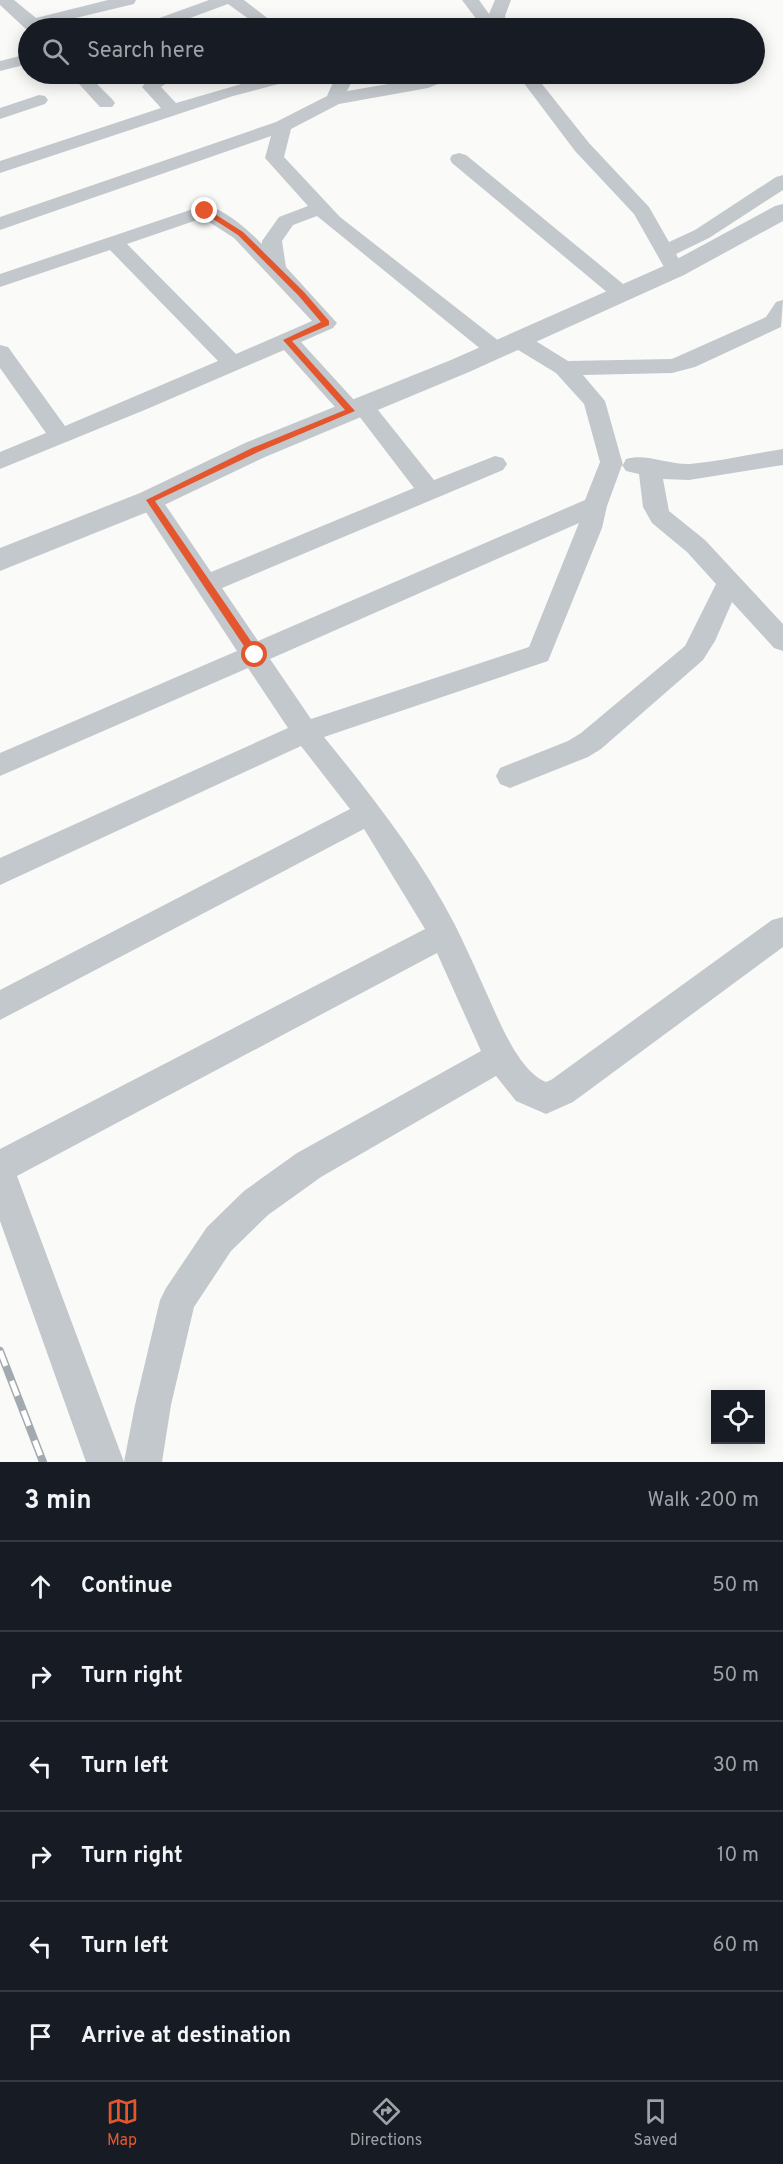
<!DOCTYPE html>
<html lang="en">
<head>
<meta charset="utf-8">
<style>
  :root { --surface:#171b24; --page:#20242c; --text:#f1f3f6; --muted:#9ea1a6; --line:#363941; --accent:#e4572e }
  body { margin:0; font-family:Overpass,sans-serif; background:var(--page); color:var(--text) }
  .controls { position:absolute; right:18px; bottom:18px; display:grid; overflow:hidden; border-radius:0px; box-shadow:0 3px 15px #0003 }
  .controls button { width:54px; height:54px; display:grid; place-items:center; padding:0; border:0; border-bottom:2px solid var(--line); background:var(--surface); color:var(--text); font:30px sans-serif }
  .stop { position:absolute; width:18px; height:18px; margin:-14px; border:4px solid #e4572e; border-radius:50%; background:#fff }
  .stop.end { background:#e4572e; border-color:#fff; box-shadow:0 2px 6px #0008 }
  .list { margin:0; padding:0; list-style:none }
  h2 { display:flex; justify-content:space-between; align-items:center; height:78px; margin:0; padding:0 24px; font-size:26px }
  h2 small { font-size:20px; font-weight:400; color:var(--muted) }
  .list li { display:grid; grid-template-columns:39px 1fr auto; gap:18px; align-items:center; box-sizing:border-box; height:90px; padding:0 24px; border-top:2px solid var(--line) }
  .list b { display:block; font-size:22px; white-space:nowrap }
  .list em { font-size:20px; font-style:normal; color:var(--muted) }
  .icon { flex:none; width:33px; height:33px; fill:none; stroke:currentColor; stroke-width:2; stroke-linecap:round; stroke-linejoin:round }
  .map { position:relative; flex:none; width:783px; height:1462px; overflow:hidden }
  .search { position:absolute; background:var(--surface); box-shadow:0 3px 15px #0003; left:18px; right:18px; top:18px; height:66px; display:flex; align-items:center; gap:15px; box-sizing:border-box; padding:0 21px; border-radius:33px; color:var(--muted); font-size:22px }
  .sheet { height:618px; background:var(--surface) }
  nav { display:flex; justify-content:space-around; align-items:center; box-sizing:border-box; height:84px; border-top:2px solid var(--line); background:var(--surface); font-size:16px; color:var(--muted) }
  nav a { display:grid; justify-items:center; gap:3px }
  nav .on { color:var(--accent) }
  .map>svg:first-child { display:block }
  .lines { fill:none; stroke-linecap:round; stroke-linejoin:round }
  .minor { fill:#c3c8cc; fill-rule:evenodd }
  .tertiary { fill:#c3c8cc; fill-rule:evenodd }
  .rail-casing { stroke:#a2aab0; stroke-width:8 }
  .rail { stroke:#fff; stroke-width:5; stroke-dasharray:16; stroke-linecap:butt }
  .route { fill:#e4572e }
</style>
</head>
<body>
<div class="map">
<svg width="783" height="1462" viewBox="0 0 783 1462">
  <rect width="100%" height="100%" fill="#fafaf8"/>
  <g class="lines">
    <g class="minor">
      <path d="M0 0H14L36 18 108 0H136L134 4 42 26 43 28H28V31L0 5Z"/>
      <path d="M209 0H244L280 28H261L228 4 163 28H140L143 24Z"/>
      <path d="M462 0H479L489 14 495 0H511L505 16 508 28H483Z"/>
      <path d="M28 54V64L0 71V61Z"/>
      <path d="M70 74H87L112 99 115 103 112 107H100Z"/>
      <path d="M157 74H179L161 87 176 103 276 74H304L301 78 233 96 0 173V161L161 108 142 87 151 76Z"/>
      <path d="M333 74H351L354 77 347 91 418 79 433 74H456L453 78 428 88 339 104 291 129 284 157 340 217 504 345 507 350 504 355 496 357 488 355 317 216 293 225 282 241 286 267 337 323 333 328 301 342 354 400 362 397 370 400 434 480 495 456 503 458 507 464 503 470 222 588 258 641 585 500 600 462 584 404 556 373 510 345 507 340 510 335 518 333 526 335 568 361 672 359 766 317 776 302 783 300 781 327 695 367 672 373 583 375 605 401 623 465 626 459C646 453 669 465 690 464 721 461 752 454 783 449V465L689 480 663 479 669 511 705 540 783 624V651L774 648 732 602 715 641 703 660 601 749 588 757 520 784 510 788 500 784 496 776 500 768 568 741 581 733 685 646 716 584 687 552 652 523 643 507 639 474 626 471 622 465 607 506 602 528 548 661 324 737C372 796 420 857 455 925 466 947 476 970 486 992 498 1018 518 1071 546 1082L551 1080 772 920 783 917V947L573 1102 546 1114 516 1101 496 1076 321 1177 268 1215 231 1251 194 1307 171 1405 162 1462H124L135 1405 160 1300 166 1288 207 1227 244 1191 297 1153 481 1051 437 953 17 1176 124 1462H86L0 1221V1149L425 929 364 829 0 1020V990L350 809 301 746 0 885V858L288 728 248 668 0 776V753L237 651 142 506 138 500 142 494 150 491 158 494 211 572 414 488 359 416 351 419 343 416 284 350 147 409 0 469V452L46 433 0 368V345L8 347 65 426 218 361 110 250 0 287V274L205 205C226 210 247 229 262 244V241L279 217 308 206 265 158 271 136 0 230V217L276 122 327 96 335 78ZM203 218 234 238 312 321 236 354 127 244ZM579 523 529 647 311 719 270 659Z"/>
      <path d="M517 74H534L589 143 649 207 669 242 695 230 776 177 783 175V190L709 238 676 254 685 270 682 274 675 276 668 274 634 214 575 151Z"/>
      <path d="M39 95 45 96 48 100 45 104 0 119V108Z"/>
      <path d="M459 153 466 155 628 288 631 293 628 298 621 300 614 298 452 163 450 159 452 155Z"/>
    </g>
    <path class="tertiary" d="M783 204V221L684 275 469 372 265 457 160 507 0 571V548L140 493 245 443 451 360 666 265 775 206Z"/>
    <g class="rail-casing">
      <path id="rail" d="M0 1351 43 1462"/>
    </g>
    <use href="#rail" class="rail"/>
  </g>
  <path class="route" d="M202 209H207L243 232 304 292 329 321V325L292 341 355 411 258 452 155 501 259 653V658H252L146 500 252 448 345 410 283 340 321 322 298 295 238 235 202 212Z"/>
</svg>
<div class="controls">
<button><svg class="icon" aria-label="locate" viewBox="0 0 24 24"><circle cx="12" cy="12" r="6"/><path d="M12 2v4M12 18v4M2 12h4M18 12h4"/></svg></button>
</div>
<div class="stop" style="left:255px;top:655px"></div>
<div class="stop end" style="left:205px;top:211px"></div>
<div class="search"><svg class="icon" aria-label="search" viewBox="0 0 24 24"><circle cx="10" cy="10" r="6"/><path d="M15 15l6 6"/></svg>Search here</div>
</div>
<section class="sheet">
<h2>3 min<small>Walk · 200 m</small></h2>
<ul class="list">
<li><svg class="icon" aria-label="ahead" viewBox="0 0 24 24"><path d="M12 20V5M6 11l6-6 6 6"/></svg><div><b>Continue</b></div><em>50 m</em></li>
<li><svg class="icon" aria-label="right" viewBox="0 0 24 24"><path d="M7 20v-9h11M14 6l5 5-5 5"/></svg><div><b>Turn right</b></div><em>50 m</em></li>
<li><svg class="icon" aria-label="left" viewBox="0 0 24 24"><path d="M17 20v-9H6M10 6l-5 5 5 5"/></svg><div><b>Turn left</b></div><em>30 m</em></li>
<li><svg class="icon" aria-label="right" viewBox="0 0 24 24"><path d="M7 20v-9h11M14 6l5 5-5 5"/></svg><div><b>Turn right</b></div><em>10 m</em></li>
<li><svg class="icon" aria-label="left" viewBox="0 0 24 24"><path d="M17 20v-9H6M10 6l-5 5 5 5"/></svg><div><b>Turn left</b></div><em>60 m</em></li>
<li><svg class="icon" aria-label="arrive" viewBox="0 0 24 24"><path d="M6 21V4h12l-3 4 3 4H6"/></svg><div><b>Arrive at destination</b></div></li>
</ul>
</section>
<nav>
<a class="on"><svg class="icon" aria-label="map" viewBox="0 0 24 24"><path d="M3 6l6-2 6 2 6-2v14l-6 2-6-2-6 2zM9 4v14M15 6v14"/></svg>Map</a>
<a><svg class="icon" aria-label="directions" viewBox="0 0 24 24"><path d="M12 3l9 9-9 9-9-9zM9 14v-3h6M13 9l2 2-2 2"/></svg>Directions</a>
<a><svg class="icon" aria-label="saved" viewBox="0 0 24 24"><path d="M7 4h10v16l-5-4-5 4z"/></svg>Saved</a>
</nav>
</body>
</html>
